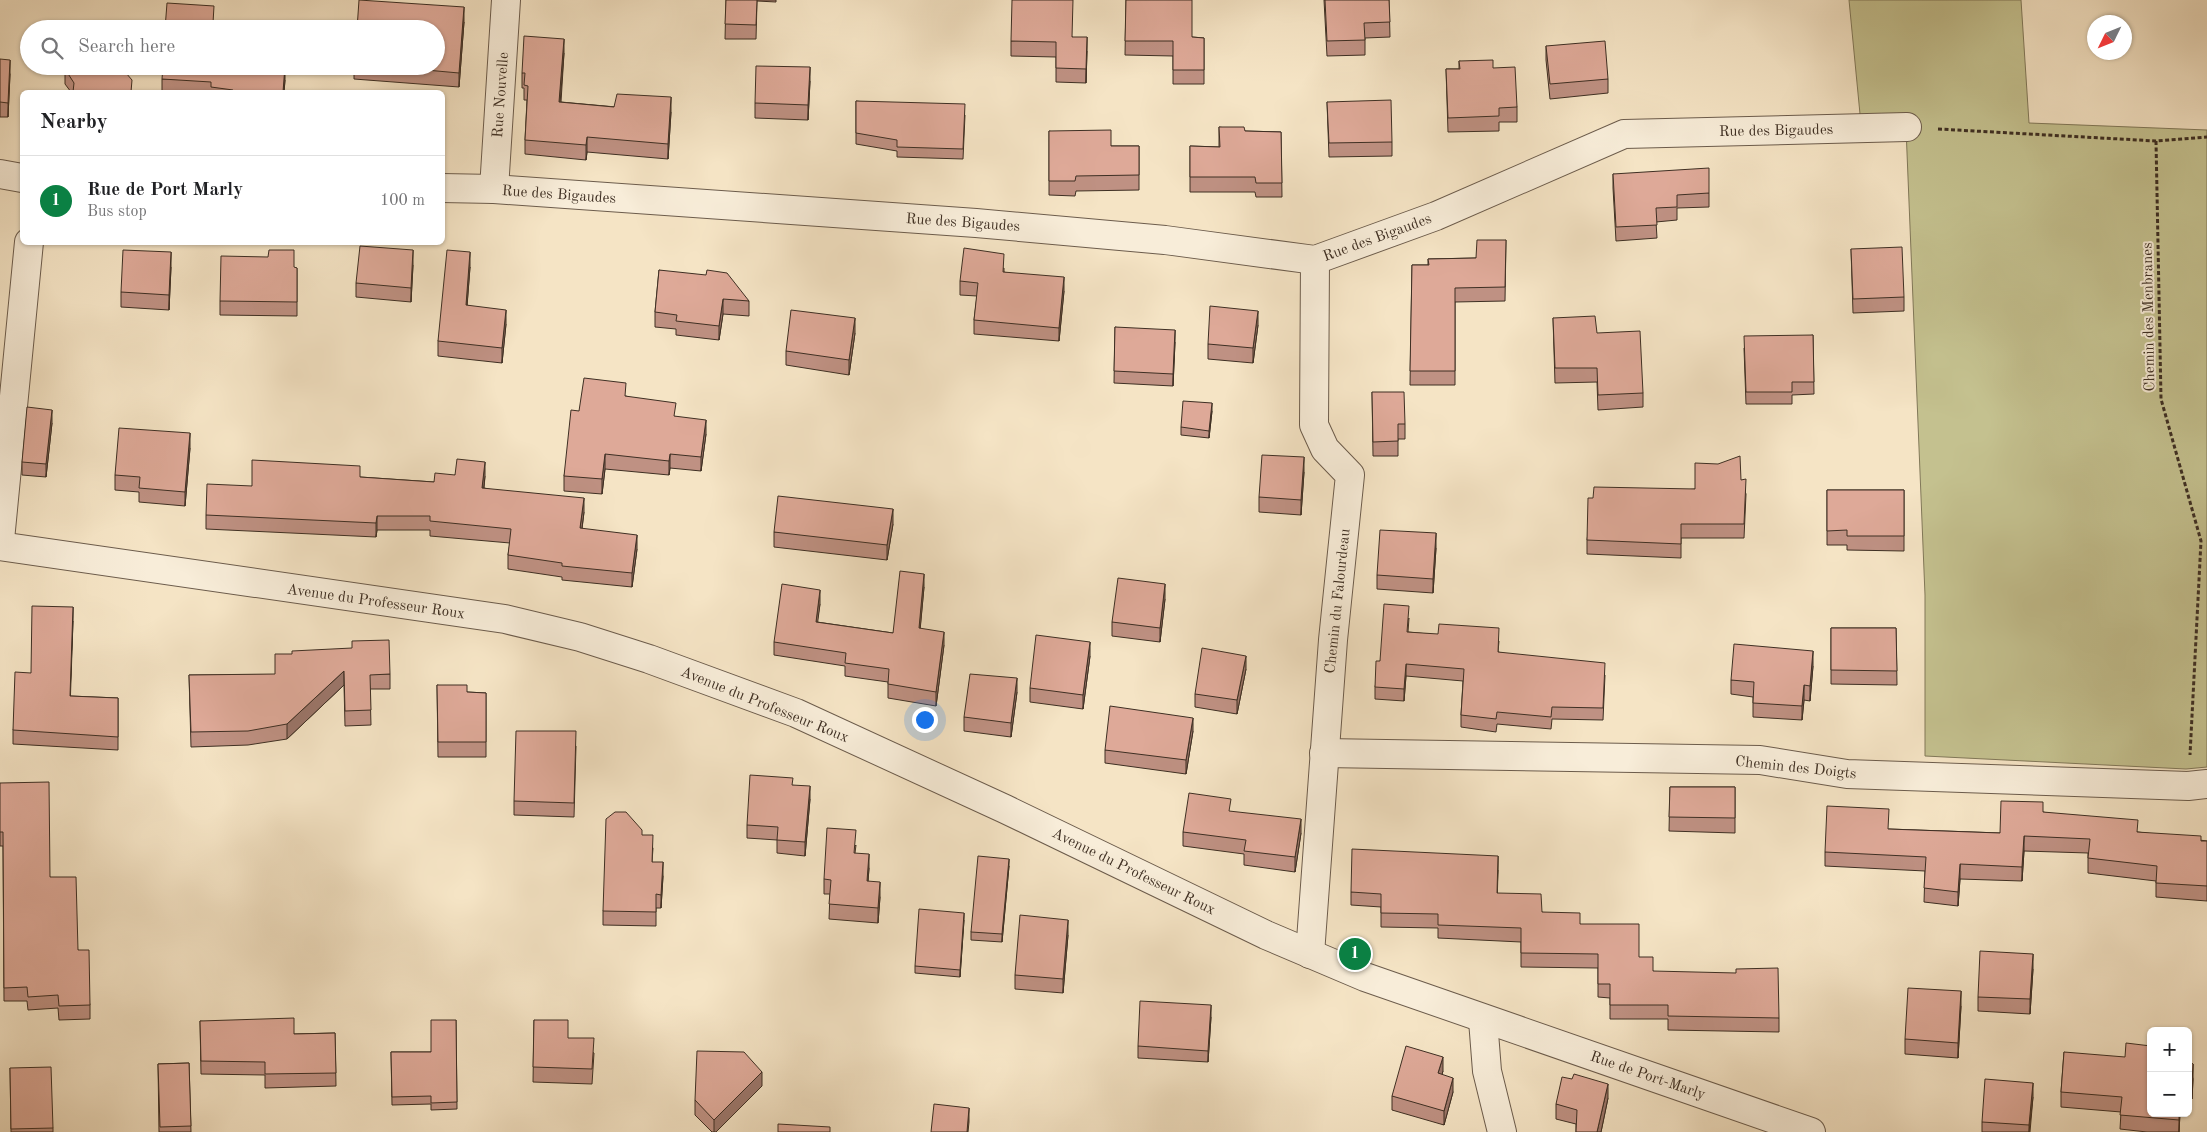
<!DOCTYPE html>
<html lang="en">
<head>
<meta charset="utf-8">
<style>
  :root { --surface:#fff; --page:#f2f2f2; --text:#202124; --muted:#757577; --line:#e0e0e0; --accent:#0b8043 }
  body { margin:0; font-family:"Old Standard TT",serif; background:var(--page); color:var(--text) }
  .controls { position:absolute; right:15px; bottom:15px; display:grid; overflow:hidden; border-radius:8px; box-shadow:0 1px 4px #0004 }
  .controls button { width:45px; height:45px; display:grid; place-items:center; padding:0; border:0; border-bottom:1px solid var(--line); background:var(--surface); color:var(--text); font:25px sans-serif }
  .compass { position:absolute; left:2087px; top:15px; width:45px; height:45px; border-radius:50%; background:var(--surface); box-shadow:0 1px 4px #0004; rotate:227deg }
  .you { position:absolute; left:924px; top:719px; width:18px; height:18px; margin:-12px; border:4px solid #fff; border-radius:50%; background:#1a73e8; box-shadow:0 0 0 8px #1a73e833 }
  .badge { display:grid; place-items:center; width:32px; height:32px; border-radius:50%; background:var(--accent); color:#fff; font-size:16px; font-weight:700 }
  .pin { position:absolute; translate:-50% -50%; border:2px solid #fff; box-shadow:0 1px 5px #0006 }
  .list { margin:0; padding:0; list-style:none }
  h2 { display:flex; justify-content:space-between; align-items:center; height:65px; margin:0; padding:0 20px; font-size:21px }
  h2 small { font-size:16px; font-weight:400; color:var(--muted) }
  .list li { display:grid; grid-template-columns:32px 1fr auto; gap:15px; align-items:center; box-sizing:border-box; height:90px; padding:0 20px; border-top:1px solid var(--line) }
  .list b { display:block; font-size:19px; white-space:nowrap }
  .list p { margin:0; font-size:16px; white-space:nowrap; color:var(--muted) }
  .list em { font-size:16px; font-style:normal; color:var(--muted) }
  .icon { flex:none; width:28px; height:28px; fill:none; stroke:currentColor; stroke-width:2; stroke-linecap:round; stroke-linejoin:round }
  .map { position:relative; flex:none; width:2207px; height:1132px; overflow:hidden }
  .search { position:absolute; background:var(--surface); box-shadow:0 1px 4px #0004; left:20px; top:20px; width:425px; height:55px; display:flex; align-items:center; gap:12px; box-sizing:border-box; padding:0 18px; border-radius:28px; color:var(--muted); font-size:19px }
  .panel { position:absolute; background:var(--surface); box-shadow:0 1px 4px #0004; left:20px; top:90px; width:425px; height:155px; border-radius:8px }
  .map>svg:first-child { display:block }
  .green { fill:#c4c18f; stroke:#817859 }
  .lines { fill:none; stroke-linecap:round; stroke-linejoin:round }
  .minor-casing { stroke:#6c5c4c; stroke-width:30 }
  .path { stroke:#3e2f23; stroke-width:3; stroke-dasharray:4 2.5; stroke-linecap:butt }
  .minor { stroke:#f8edd9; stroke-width:28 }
  .wall { fill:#bf9183; stroke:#3e2f23 }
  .shaded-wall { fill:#9b766a; stroke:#3e2f23 }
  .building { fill:#dea998; stroke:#3e2f23 }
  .labels { text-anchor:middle; stroke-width:4; stroke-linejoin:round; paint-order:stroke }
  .street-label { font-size:15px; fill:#3e2f23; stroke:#f8edd9 }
</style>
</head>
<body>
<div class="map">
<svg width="2207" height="1132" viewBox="0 0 2207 1132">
  <rect width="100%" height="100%" fill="#f5e4c5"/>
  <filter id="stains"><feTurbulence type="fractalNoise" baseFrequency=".004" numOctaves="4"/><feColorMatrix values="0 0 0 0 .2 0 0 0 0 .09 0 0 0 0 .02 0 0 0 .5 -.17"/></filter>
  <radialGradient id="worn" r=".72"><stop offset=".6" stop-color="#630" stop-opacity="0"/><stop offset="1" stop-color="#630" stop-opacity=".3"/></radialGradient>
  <path class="green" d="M1849 0H2021L2029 123 2207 130V767L2186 769 1925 756V595L1906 128 1834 125 1860 114Z"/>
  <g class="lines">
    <g class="minor-casing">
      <g id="minor">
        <path d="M0 174 22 178"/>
        <path d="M442 188 494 189 976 223 1165 240 1315 260 1436 216 1624 134 1907 127"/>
        <path d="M494 189 506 0"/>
        <path d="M0 540 29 242"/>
        <path d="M0 546 505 619 580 637 649 659 796 713 1005 809 1266 935 1365 977 1811 1132"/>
        <path d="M1324 753 1760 760 1847 774 2188 786 2207 784"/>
        <path d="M1310 954 1333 640 1350 475 1325 449 1314 425 1315 260"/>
        <path d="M1483 1020 1487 1071 1502 1132"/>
      </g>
    </g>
    <g class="path">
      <path d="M1938 129 2156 141 2207 137"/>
      <path d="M2156 141 2161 399 2201 541 2190 755"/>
    </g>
    <use href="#minor" class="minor"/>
  </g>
  <g class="wall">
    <path d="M726 0H776V2L757 1 756 39H725Z"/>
    <path d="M1126 0 1192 37 1204 38V84H1173V56L1125 55Z"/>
    <path d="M1324 0H1389L1390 37 1365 38V55L1327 56Z"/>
    <path d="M464 22 459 87 354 79V66H436Z"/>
    <path d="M1073 37 1087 51 1086 83 1056 82V57L1011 56V41Z"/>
    <path d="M1546 46 1608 79V93L1550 99 1546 60Z"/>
    <path d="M564 53 561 102 671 112 668 159 587 152 586 160 525 154V140L527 100H524V88H522V73Z"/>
    <path d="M0 59 10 74 8 117H0Z"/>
    <path d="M1459 61 1493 68 1517 107V122H1499V131L1448 132 1446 69H1459Z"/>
    <path d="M65 69 132 92H71L65 84Z"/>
    <path d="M162 79 285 80 284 92H162Z"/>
    <path d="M810 81 808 120 755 118V103Z"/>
    <path d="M856 101 965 115 963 159 897 157V151L856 144Z"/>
    <path d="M1327 102 1392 142V156L1329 157Z"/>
    <path d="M1219 127 1245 131 1281 132 1282 197H1256L1255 192H1190V146L1219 147Z"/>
    <path d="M1049 131 1111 146H1139V190L1076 191 1075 196 1049 195Z"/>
    <path d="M1613 174 1709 193V207L1677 208V220L1656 222 1657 238 1616 241 1613 188Z"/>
    <path d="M1506 240 1505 301 1455 302V385H1410L1412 265H1428V259L1476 258Z"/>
    <path d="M1851 249 1904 297V311L1853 313Z"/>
    <path d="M413 265 411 302 356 297V283Z"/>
    <path d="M171 267 169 310 121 307V292Z"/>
    <path d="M470 267 467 305 506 324 502 363 438 356V341Z"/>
    <path d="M294 268H297V316L220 315V301Z"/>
    <path d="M1004 268V272L1064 291 1059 341 974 334V320L977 296 960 295V281Z"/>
    <path d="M659 270 749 301V316L723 314 719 340 676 335V329L655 327V312Z"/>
    <path d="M1553 318 1597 333 1643 393V407L1598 410 1597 382 1555 383Z"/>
    <path d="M1258 325 1253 363 1208 359V344Z"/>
    <path d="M1115 327 1175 342 1173 386 1114 383Z"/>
    <path d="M855 333 849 375 786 365V351Z"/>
    <path d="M1813 335 1814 394 1792 395V404H1746L1744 348Z"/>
    <path d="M1372 392 1405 424V439H1398V456H1373Z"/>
    <path d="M626 396 676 417 706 434 701 471 670 468 669 475 605 469 602 494 564 491V476L579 411Z"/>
    <path d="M1212 411 1209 438 1181 435V427Z"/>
    <path d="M52 423 46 477 22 475V462Z"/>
    <path d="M190 448 185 506 139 502V492L115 490V475Z"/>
    <path d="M1304 472 1301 515 1259 512V497Z"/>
    <path d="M455 475 485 476 484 488 584 512 582 529 637 549 632 587 562 580V577L508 569V555L510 543 430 536V530H377L376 537 206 529V515L252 486 360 477 434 482Z"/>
    <path d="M1741 480 1746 494 1744 538H1681V558L1587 554V540L1593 498 1695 489Z"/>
    <path d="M1827 490H1904V551L1847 550V545H1827Z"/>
    <path d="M893 524 887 560 774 547V532Z"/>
    <path d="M1436 548 1433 593 1377 589V575Z"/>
    <path d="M924 587 920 629 944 645 936 706 888 698V682L845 676V666L774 655V642L820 604 817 622 893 633Z"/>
    <path d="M1165 599 1160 642 1112 636V622Z"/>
    <path d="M1409 618 1408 632 1499 641 1498 652 1605 675 1603 720 1552 719 1551 729 1497 724 1496 732 1461 727V715L1463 681 1406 676 1404 701 1375 699V687L1380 661Z"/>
    <path d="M73 621 70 696 118 698V750L13 744V730L31 673Z"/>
    <path d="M1831 628H1896L1897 685 1831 684Z"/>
    <path d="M1090 656 1083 709 1030 702V688Z"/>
    <path d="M1813 666 1810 701 1804 700 1802 720 1753 717V697L1731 694V680Z"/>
    <path d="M1246 669 1237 714 1195 707V694Z"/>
    <path d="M390 674V689H370L371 725 345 726 344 685 287 739 248 745 191 747 189 675Z"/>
    <path d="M437 685 467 692 486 693V757H438Z"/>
    <path d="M1017 692 1011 737 964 731V717Z"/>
    <path d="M1193 731 1186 774 1105 763V750Z"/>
    <path d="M576 746 574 817 514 815V801Z"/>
    <path d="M0 783 50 877 78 950 90 1005V1019L59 1020 58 1008 28 1010 27 1001H4L3 846H0Z"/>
    <path d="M793 785 810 799 805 856 777 853V840L747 838V825Z"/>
    <path d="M1670 787H1735V833L1669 831Z"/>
    <path d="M1231 812 1301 833 1295 872 1244 865V854L1183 846V832Z"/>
    <path d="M2043 812 2138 832 2207 841V901L2156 897V881L2088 873V853L2024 851 2022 881 1960 879 1958 906 1924 902 1925 871 1825 866V852L1889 829 2000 833Z"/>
    <path d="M642 835 653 848 652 862 663 876 661 908H656V926L603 925V911Z"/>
    <path d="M856 845 855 853 869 868 868 881 880 897 878 923 829 919 830 894H824V879Z"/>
    <path d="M1009 866 1002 942 971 940V932Z"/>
    <path d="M1498 870 1497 893 1542 912 1580 924 1639 957 1653 971 1779 1018V1032L1668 1030V1019H1610V998L1598 997V968L1521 967V942L1438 938V928L1381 927V907L1351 905V892Z"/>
    <path d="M964 920 960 977 915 973V966Z"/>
    <path d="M1068 935 1063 993 1015 989V975Z"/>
    <path d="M2033 969 2030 1014 1978 1011V997Z"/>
    <path d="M1961 1006 1958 1058 1905 1054V1039Z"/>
    <path d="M1211 1017 1208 1062 1138 1058V1046Z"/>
    <path d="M456 1020 457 1109 431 1110V1104L392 1105 391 1052H431Z"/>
    <path d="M534 1020 594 1053 592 1084 533 1082Z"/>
    <path d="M200 1021 294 1034 335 1033 336 1086 265 1088V1075L201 1074Z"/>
    <path d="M2064 1052 2180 1113 2179 1132H2147L2120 1129 2121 1112 2061 1107V1092Z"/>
    <path d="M2188 1060 2193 1079 2192 1099H2188Z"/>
    <path d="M189 1063 191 1132H159L158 1064Z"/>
    <path d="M10 1068 53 1128V1132H11Z"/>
    <path d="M1443 1071 1442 1074 1453 1092 1444 1125 1392 1110V1096Z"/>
    <path d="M762 1086 716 1132H712L695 1115V1100Z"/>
    <path d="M2033 1097 2030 1132H1982V1122Z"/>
    <path d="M1608 1098 1601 1132H1576V1124L1556 1119V1104Z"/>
  </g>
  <g class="shaded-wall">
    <path d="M464 7V22L459 87V73Z"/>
    <path d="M1087 37V51L1086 83V69Z"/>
    <path d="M564 39V53L559 116V102Z"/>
    <path d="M10 60V74L8 117V103Z"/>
    <path d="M285 66V80L284 92H283Z"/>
    <path d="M810 67V81L808 120V105Z"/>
    <path d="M671 97V112L668 159V144Z"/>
    <path d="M587 137V152L586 160V145Z"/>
    <path d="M413 250V265L411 302V288Z"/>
    <path d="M171 252V267L169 310V295Z"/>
    <path d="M470 252V267L466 320V305Z"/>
    <path d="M1064 277V291L1059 341V328Z"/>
    <path d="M723 299V314L719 340V326Z"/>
    <path d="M506 310V324L502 363V348Z"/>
    <path d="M1258 311V325L1253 363V348Z"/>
    <path d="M855 318V333L849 375V360Z"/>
    <path d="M1175 330V342L1173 386V374Z"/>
    <path d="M1212 403V411L1209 438V431Z"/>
    <path d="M52 410V423L46 477V464Z"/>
    <path d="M706 420V434L701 471V457Z"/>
    <path d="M190 433V448L185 506V492Z"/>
    <path d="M605 454V469L602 494V479Z"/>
    <path d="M670 454V468L669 475V461Z"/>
    <path d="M1304 457V472L1301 515V500Z"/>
    <path d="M485 462V476L482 502V488Z"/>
    <path d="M584 498V512L580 543V528Z"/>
    <path d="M893 509V524L887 560V545Z"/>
    <path d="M377 516V530L376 537V523Z"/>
    <path d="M1436 533V548L1433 593V579Z"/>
    <path d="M637 535V549L632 587V573Z"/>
    <path d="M924 574V587L919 642V628Z"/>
    <path d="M1165 584V599L1160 642V628Z"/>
    <path d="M820 590V604L816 635V622Z"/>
    <path d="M73 607V621L70 709V696Z"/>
    <path d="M944 632V645L936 706V692Z"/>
    <path d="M1090 642V656L1083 709V695Z"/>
    <path d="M1813 651V666L1810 701V686Z"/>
    <path d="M1246 656V669L1237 714V700Z"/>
    <path d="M1406 664V676L1404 701V689Z"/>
    <path d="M344 671V685L287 739V724Z"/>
    <path d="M1017 678V692L1011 737V723Z"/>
    <path d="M1804 685V700L1802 720V706Z"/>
    <path d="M1193 718V731L1186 774V760Z"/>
    <path d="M810 786V799L805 856V842Z"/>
    <path d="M1301 819V833L1295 872V857Z"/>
    <path d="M2024 836V851L2022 881V867Z"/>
    <path d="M869 854V868L867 896V881Z"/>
    <path d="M1498 856V870L1497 907V893Z"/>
    <path d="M1009 859V866L1002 942V934Z"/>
    <path d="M663 862V876L661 908V895Z"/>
    <path d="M1960 864V879L1958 906V892Z"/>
    <path d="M880 882V897L878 923V908Z"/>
    <path d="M964 913V920L960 977V970Z"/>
    <path d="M1068 920V935L1063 993V979Z"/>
    <path d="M2033 954V969L2030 1014V999Z"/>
    <path d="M1961 991V1006L1958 1058V1043Z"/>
    <path d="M1211 1005V1017L1208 1062V1051Z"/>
    <path d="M1443 1057V1071L1438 1088V1073Z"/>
    <path d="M2193 1064V1079L2192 1099V1084Z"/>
    <path d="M762 1072V1086L716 1132H714V1120Z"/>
    <path d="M1453 1078V1092L1444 1125V1111Z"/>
    <path d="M2033 1083V1097L2029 1132V1125Z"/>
    <path d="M1608 1084V1098L1601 1132H1597Z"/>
    <path d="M969 1108V1122L968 1132H967Z"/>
    <path d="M2179 1113H2180L2179 1132Z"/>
  </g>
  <g class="building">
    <path d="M359 0 464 7 459 73 382 66H436V29H357Z"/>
    <path d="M726 0H757L756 25 725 24Z"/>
    <path d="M1012 0H1073L1072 37H1087L1086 69 1056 68V42L1011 41Z"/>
    <path d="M1126 0H1192V37L1204 38V70H1173V41H1125Z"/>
    <path d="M1325 0H1389L1390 22 1364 23 1365 40 1327 41Z"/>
    <path d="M167 3 214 6 213 23 217 24 216 29H165Z"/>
    <path d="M524 36 564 39 559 102 614 107 617 94 671 97 668 144 587 137 586 145 525 140 528 86 524 85 525 73H522Z"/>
    <path d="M1605 41 1608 79 1550 84 1546 46Z"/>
    <path d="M0 59 10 60 8 103 0 102Z"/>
    <path d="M1493 60V68L1515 67 1517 107 1499 108V116L1448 118 1446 69H1460L1459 61Z"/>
    <path d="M69 66H120L132 80 131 92H73L74 83 65 69Z"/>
    <path d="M163 66H285L283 92H233V90L211 87V82L162 79Z"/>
    <path d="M756 66 810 67 808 105 755 103Z"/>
    <path d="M1391 100 1392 142 1329 143 1327 102Z"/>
    <path d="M856 101 965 104 963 149 897 147V140L856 133Z"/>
    <path d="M1219 127H1244L1245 131 1281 132 1282 183H1256L1255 177H1190V146L1220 147Z"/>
    <path d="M1111 130V146H1139V175L1076 176 1075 181H1049V131Z"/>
    <path d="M1709 168V193L1677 195V207L1656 208 1657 225 1616 227 1613 174Z"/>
    <path d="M1477 240H1506L1505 287 1455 288V371H1410L1412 265H1429L1428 259 1476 258Z"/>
    <path d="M360 246 413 250 411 288 356 283Z"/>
    <path d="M1902 247 1904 297 1853 299 1851 249Z"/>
    <path d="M964 248 1004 254 1003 272 1064 277 1059 328 974 320 978 283 960 281Z"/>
    <path d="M123 250 171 252 169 295 121 292Z"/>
    <path d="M269 250H294V267L297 268V302L220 301 221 256 268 257Z"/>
    <path d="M447 250 470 252 466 305 506 310 502 348 438 341Z"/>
    <path d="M659 270 706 275 707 270 727 273 749 301 723 299 719 326 676 321 677 315 655 312Z"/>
    <path d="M1210 306 1258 311 1253 348 1208 344Z"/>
    <path d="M791 310 855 318 849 360 786 351Z"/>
    <path d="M1595 316 1597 333 1640 331 1643 393 1598 395 1597 368H1555L1553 318Z"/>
    <path d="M1115 327 1175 330 1173 374 1114 371Z"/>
    <path d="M1813 335 1814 382H1792V392H1746L1744 336Z"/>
    <path d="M584 378 626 383 625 396 676 403 674 416 706 420 701 457 670 454 669 461 605 454 602 479 564 476 571 410 579 411Z"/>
    <path d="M1372 392H1404L1405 424H1398V441L1373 442Z"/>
    <path d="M1183 401 1212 403 1209 431 1181 427Z"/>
    <path d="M27 407 52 410 46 464 22 462Z"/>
    <path d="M119 428 190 433 185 492 139 488 140 477 115 475Z"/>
    <path d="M1262 455 1304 457 1301 500 1259 497Z"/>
    <path d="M1740 456 1741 480 1746 479 1744 524H1681V544L1587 540 1588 498H1593L1594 487 1695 489V463L1718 464Z"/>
    <path d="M457 459 485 462 482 488 584 498 580 528 637 535 632 573 562 566V563L508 555 511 529 430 521V516H377L376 523 206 515 207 484 252 486V460L360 466V477L434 482 435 473 455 475Z"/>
    <path d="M1827 490H1904V536H1847V530L1827 531Z"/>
    <path d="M778 496 893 509 887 545 774 532Z"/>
    <path d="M1380 530 1436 533 1433 579 1377 575Z"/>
    <path d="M900 571 924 574 919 628 944 632 936 692 888 684 889 669 845 663 846 653 774 642 782 584 820 590 816 622 893 633Z"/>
    <path d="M1118 578 1165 584 1160 628 1112 622Z"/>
    <path d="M1384 604 1409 606 1407 632 1438 634 1439 624 1499 628 1498 652 1605 663 1603 708 1552 707 1551 717 1497 712 1496 719 1461 715 1464 669 1406 664 1404 689 1375 687 1376 661H1380Z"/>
    <path d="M32 606 73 607 70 696 118 698V737L13 730 15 672 31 673Z"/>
    <path d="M1831 628H1896L1897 671 1831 670Z"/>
    <path d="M1036 635 1090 642 1083 695 1030 688Z"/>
    <path d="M389 640 390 674 370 675 371 710 345 711 344 671 287 724 248 731 191 732 189 675 275 674V654H292V651L352 648V641Z"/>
    <path d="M1734 644 1813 651 1810 686 1804 685 1802 706 1753 703 1754 682 1731 680Z"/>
    <path d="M1202 648 1246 656 1237 700 1195 694Z"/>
    <path d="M970 674 1017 678 1011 723 964 717Z"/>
    <path d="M437 685H467V692L486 693V742H438Z"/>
    <path d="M1110 706 1193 718 1186 760 1105 750Z"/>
    <path d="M516 731H576L574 803 514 801Z"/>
    <path d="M750 775 793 778 792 785 810 786 805 842 777 840 778 827 747 825Z"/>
    <path d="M49 782 50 877H76L78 950H89L90 1005 59 1006 58 995 28 997 27 987 4 988 3 832H0V783Z"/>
    <path d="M1670 787H1735V818L1669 817Z"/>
    <path d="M1189 793 1231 799 1229 811 1301 819 1295 857 1244 851 1246 840 1183 832Z"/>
    <path d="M2001 801 2043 802V812L2138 820 2137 832 2201 836V841H2207V886L2156 883 2157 866 2088 858 2090 839 2024 836 2022 867 1960 864 1958 892 1924 888 1926 857 1825 852 1827 806 1889 809 1888 829 2000 833Z"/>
    <path d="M615 812H626L642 830V835H653L652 862H663L661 895 656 894V912L603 911 606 819Z"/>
    <path d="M827 828 856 830 854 853 869 854 867 881 880 882 878 908 829 904 831 880 824 879Z"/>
    <path d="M1352 849 1498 856 1497 893 1541 894 1542 912 1580 913V924H1639V957H1653V971L1736 973V969L1778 968 1779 1018 1668 1016V1005H1610V984H1598V954L1521 953V928L1438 925V914L1381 913V894L1351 892Z"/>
    <path d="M978 856 1009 859 1002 934 971 932Z"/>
    <path d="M919 909 964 913 960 970 915 966Z"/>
    <path d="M1020 915 1068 920 1063 979 1015 975Z"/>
    <path d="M1980 951 2033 954 2030 999 1978 997Z"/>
    <path d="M1908 988 1961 991 1958 1043 1905 1039Z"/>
    <path d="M1140 1001 1211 1005 1208 1051 1138 1046Z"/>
    <path d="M294 1018V1034L335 1033 336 1073 265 1074V1062L201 1061 200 1021Z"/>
    <path d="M431 1020H456L457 1102 431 1103V1096L392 1097 391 1052H431Z"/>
    <path d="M534 1020H568V1038H594L592 1069 533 1067Z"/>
    <path d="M2126 1043 2151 1046V1113H2179V1120L2120 1115 2122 1097 2061 1092 2064 1052 2125 1057Z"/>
    <path d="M1406 1046 1443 1057 1438 1073 1453 1078 1444 1111 1392 1096Z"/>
    <path d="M697 1051 744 1052 762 1072 714 1120 695 1100Z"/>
    <path d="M2188 1060 2193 1064 2192 1084H2188Z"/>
    <path d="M189 1063 191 1126 160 1127 158 1064Z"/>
    <path d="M51 1067 53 1128 11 1129 10 1068Z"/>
    <path d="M1574 1074 1608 1084 1597 1132H1576L1577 1110 1556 1104 1562 1077 1572 1079Z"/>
    <path d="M1985 1079 2033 1083 2029 1125 1982 1122Z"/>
    <path d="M934 1104 969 1108 967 1132H931Z"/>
    <path d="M778 1124 830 1127V1132H778Z"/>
  </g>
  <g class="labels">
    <g class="street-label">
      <text transform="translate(500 95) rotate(-86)" y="5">Rue Nouvelle</text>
      <text transform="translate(1776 130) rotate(-1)" y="5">Rue des Bigaudes</text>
      <text transform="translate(559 194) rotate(4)" y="5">Rue des Bigaudes</text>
      <text transform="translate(963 222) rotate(4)" y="5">Rue des Bigaudes</text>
      <text transform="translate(1377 237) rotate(-20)" y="5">Rue des Bigaudes</text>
      <text transform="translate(2148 317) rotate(-91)" y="5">Chemin des Menbranes</text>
      <text transform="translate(376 601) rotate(8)" y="5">Avenue du Professeur Roux</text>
      <text transform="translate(1337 601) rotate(-84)" y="5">Chemin du Falourdeau</text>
      <text transform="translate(765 704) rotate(22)" y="5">Avenue du Professeur Roux</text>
      <text transform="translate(1796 767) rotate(6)" y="5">Chemin des Doigts</text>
      <text transform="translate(1134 871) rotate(26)" y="5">Avenue du Professeur Roux</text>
      <text transform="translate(1648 1075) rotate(19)" y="5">Rue de Port-Marly</text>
    </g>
  </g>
  <rect width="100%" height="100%" filter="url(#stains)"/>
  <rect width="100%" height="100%" fill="url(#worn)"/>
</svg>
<div class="controls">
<button>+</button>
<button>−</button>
</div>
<svg class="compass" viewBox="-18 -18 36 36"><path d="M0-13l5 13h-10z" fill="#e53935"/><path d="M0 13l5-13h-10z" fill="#757577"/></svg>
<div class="you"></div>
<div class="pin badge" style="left:1355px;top:954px">1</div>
<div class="search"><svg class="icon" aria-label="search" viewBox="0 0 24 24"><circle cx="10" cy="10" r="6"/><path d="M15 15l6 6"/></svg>Search here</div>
<section class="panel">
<h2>Nearby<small></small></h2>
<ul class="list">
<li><span class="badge">1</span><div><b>Rue de Port Marly</b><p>Bus stop</p></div><em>100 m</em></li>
</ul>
</section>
</div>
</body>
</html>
